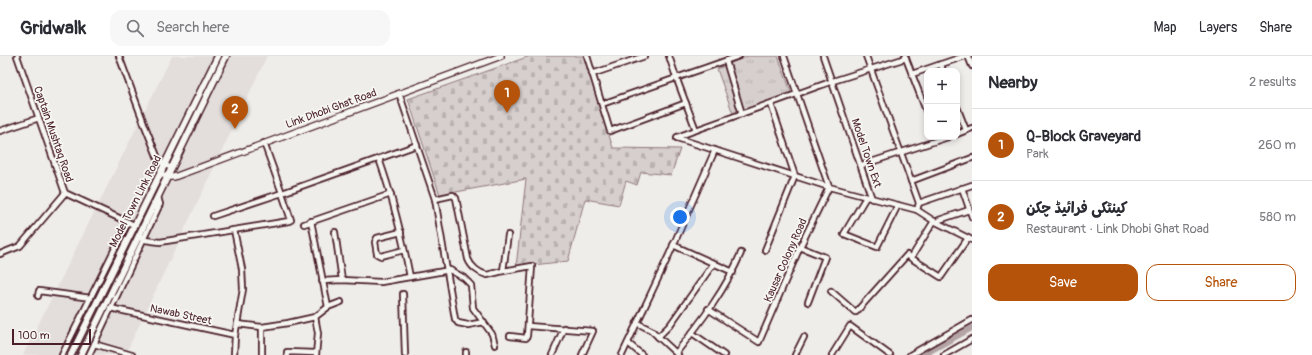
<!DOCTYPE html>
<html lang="en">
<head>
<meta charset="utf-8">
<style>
  :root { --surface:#fff; --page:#f7f7f7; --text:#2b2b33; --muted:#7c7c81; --line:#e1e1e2; --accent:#b45309 }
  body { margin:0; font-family:Pangolin,"Playpen Sans Arabic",sans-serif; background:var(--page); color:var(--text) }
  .controls { position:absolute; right:12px; top:12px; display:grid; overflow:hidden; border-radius:8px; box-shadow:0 2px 6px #0003 }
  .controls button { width:36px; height:36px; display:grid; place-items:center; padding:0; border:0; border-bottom:1px solid var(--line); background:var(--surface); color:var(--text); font:20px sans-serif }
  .scale { position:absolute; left:12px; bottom:10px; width:79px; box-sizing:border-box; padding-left:4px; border:2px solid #4a1f2b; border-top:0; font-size:11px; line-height:14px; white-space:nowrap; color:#4a1f2b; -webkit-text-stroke:3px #f6f6f2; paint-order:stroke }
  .you { position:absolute; left:680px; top:161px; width:14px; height:14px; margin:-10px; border:3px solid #fff; border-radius:50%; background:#1a73e8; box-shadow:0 0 0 6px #1a73e833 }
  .badge { display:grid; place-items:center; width:26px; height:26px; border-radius:50%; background:var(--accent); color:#fff; font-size:13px; font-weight:700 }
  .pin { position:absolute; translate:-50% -33px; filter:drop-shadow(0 1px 2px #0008) }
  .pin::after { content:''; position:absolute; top:21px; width:14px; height:12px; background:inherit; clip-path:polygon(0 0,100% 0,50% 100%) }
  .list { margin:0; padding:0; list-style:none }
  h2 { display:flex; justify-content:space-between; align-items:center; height:52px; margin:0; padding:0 16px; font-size:17px }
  h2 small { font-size:13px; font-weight:400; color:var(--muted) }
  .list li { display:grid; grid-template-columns:26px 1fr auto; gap:12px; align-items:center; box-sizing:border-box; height:72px; padding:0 16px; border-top:1px solid var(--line) }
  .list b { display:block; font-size:15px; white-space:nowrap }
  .list p { margin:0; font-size:13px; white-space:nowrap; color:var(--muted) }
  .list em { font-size:13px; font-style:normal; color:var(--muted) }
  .actions { display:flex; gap:8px; padding:12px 16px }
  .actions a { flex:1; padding:9px 0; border:1px solid var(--accent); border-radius:12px; text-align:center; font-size:14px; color:var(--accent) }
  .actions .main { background:var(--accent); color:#fff }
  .icon { flex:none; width:22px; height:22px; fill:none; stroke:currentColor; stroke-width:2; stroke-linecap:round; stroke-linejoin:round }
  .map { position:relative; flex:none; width:972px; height:299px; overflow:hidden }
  header { display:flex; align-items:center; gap:24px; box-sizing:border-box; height:56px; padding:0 20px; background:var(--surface); border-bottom:1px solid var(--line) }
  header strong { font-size:19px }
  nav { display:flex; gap:22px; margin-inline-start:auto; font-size:14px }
  .search { width:280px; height:36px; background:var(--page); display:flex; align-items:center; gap:10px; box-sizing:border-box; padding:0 14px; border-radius:12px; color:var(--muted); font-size:15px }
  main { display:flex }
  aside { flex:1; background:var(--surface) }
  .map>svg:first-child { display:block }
  .built { fill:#e3dedc }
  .cemetery { fill:url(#cemetery-stones); stroke:#90777c }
  .park { fill:url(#park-tufts); stroke:#90777c }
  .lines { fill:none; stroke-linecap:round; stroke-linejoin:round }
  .canal { stroke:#b4a4a5; stroke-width:5.5 }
  .minor-casing { stroke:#4a1f2b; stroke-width:8 }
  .tertiary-casing { stroke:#4a1f2b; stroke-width:8 }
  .secondary-casing { stroke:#4a1f2b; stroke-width:9 }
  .minor { stroke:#f6f6f2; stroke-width:4.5 }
  .tertiary { stroke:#f6f6f2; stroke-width:5.5 }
  .secondary { stroke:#f6f6f2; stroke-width:6 }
  .labels { text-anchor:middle; stroke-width:3.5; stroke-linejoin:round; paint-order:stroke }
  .street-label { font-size:11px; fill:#4a1f2b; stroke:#f6f6f2 }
</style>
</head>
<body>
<header>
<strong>Gridwalk</strong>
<div class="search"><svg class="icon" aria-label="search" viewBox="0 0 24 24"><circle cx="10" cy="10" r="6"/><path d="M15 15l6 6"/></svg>Search here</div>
<nav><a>Map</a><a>Layers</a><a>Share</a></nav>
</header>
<main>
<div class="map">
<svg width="972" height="299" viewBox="0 0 972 299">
  <defs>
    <pattern id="cemetery-stones" width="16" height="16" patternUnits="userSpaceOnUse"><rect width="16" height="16" fill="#d7cfce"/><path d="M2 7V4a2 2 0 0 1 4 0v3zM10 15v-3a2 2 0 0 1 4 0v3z" fill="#bab1b1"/></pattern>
    <pattern id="park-tufts" width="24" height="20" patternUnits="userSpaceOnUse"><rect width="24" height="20" fill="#d7cfce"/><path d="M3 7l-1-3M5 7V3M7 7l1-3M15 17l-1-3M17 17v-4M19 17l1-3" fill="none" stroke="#bab1b1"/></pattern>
  </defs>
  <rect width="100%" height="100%" fill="#efedea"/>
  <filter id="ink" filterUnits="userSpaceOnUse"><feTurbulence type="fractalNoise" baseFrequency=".025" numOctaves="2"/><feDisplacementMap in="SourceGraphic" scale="8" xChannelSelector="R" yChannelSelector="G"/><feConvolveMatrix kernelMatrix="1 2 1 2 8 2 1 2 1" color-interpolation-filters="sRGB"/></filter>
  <g filter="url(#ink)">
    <path class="built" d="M172 0H267L125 299H23Z"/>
    <path class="cemetery" d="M530 0H584L613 92 680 93 671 119 641 116 637 129 626 125 619 149 585 143 568 205 516 211 526 123 440 139 408 43Z"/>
    <path class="park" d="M748 0H778L791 36 733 58 717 13Z"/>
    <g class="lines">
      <path class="canal" d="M923 299 972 272"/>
      <g class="minor-casing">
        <g id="minor">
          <path d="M17 0 65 137 134 169"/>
          <path d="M119 0 145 70 159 105 165 109 172 112"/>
          <path d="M587 0 610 75 686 47"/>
          <path d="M669 0 676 21 696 74"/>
          <path d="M823 0 872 143"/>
          <path d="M866 0 919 147 917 154"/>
          <path d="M905 0 927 57"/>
          <path d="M968 0 972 10"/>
          <path d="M726 5 742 58"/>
          <path d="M941 8 943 15"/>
          <path d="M592 18 645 0"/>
          <path d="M912 18 965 0"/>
          <path d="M399 37 435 143 455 263 458 267 468 269 484 266"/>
          <path d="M602 48 739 0"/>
          <path d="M957 51 966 74"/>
          <path d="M0 75 39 62"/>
          <path d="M957 78 972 72"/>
          <path d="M677 82 829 131 917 154 934 165 972 184"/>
          <path d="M677 82V81L696 74 833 25 906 2"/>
          <path d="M264 87 282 137 417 89"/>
          <path d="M379 103C393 142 402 180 410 221"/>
          <path d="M862 109 948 81"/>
          <path d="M911 125 972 102"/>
          <path d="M962 132 972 161"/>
          <path d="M866 141 844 178 877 191 898 149"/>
          <path d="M435 143 453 139 456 142 468 203C471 211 479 217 487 219L503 215 532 210 527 280 526 282 510 280"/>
          <path d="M919 147 972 129"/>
          <path d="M311 165 328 251"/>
          <path d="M937 166 939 164 969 154"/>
          <path d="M304 168 391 138"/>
          <path d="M234 174 242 213 243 233 237 268"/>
          <path d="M335 176 342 224"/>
          <path d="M401 176 377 182 375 186 377 198 381 200 404 194"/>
          <path d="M138 181 145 184 160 186 289 165 291 164 282 137 213 160"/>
          <path d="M673 189 733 216"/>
          <path d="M800 191 825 201 808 246"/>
          <path d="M765 194 795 120 771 48"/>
          <path d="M0 198 20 190 65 137"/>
          <path d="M911 202 941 221 968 182"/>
          <path d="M503 215 508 179"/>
          <path d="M322 225 342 224 381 226 450 214 464 222 471 229 473 252 492 278 495 289"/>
          <path d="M831 235 855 256H856L907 199 911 202 934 165"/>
          <path d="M403 238 405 299"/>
          <path d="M38 240 39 235 91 242"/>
          <path d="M110 252 235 279 234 299"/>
          <path d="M708 253 759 286 800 191 829 131 784 0"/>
          <path d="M315 261 318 277 316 299"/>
          <path d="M637 267 651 274 678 299"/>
          <path d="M528 270 593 275 582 299"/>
          <path d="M262 271V299"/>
          <path d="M692 277 724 299"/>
          <path d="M235 279 237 268 262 271 288 267 315 261 328 251 341 246"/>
          <path d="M658 281 670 269 714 207"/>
          <path d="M628 287 642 299"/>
          <path d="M94 288 132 299"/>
          <path d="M466 296V299"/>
          <path d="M676 297C701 266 726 233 741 197"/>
          <path d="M62 299 128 166"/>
          <path d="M89 299 160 148 158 141"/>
          <path d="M287 299V296L316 297"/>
          <path d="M552 299 564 272"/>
          <path d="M622 299 669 199 715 94"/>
          <path d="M795 299 804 281"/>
          <path d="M832 299 850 270 890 299"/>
          <path d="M910 299 972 264"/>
          <path d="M944 299 972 283"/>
        </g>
      </g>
      <g class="tertiary-casing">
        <path id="tertiary" d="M160 118 169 121H174L501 0"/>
      </g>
      <g class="secondary-casing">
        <g id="secondary">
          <path d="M71 299 218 0"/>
          <path d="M81 299 226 0"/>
        </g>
      </g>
      <use href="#minor" class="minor"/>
      <use href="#tertiary" class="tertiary"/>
      <use href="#secondary" class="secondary"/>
    </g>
  </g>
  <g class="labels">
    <g class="street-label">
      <text transform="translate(331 52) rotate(-20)" y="4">Link Dhobi Ghat Road</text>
      <text transform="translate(54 78) rotate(71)" y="4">Captain Mushtaq Road</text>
      <text transform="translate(867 97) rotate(71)" y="4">Model Town Ext</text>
      <text transform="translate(135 145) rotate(-63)" y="4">Model Town Link Road</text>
      <text transform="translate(785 204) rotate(-66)" y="4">Kausar Colony Road</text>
      <text transform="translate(181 258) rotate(12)" y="4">Nawab Street</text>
    </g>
  </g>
</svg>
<div class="controls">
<button>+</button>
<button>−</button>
</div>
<div class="scale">100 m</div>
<div class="you"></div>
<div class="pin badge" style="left:507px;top:57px">1</div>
<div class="pin badge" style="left:235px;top:73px">2</div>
</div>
<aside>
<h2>Nearby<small>2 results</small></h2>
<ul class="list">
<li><span class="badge">1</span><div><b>Q-Block Graveyard</b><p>Park</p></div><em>260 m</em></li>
<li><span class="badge">2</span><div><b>کینٹکی فرائیڈ چکن</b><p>Restaurant · Link Dhobi Ghat Road</p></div><em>580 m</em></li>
</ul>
<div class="actions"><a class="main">Save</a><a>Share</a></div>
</aside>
</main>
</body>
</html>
